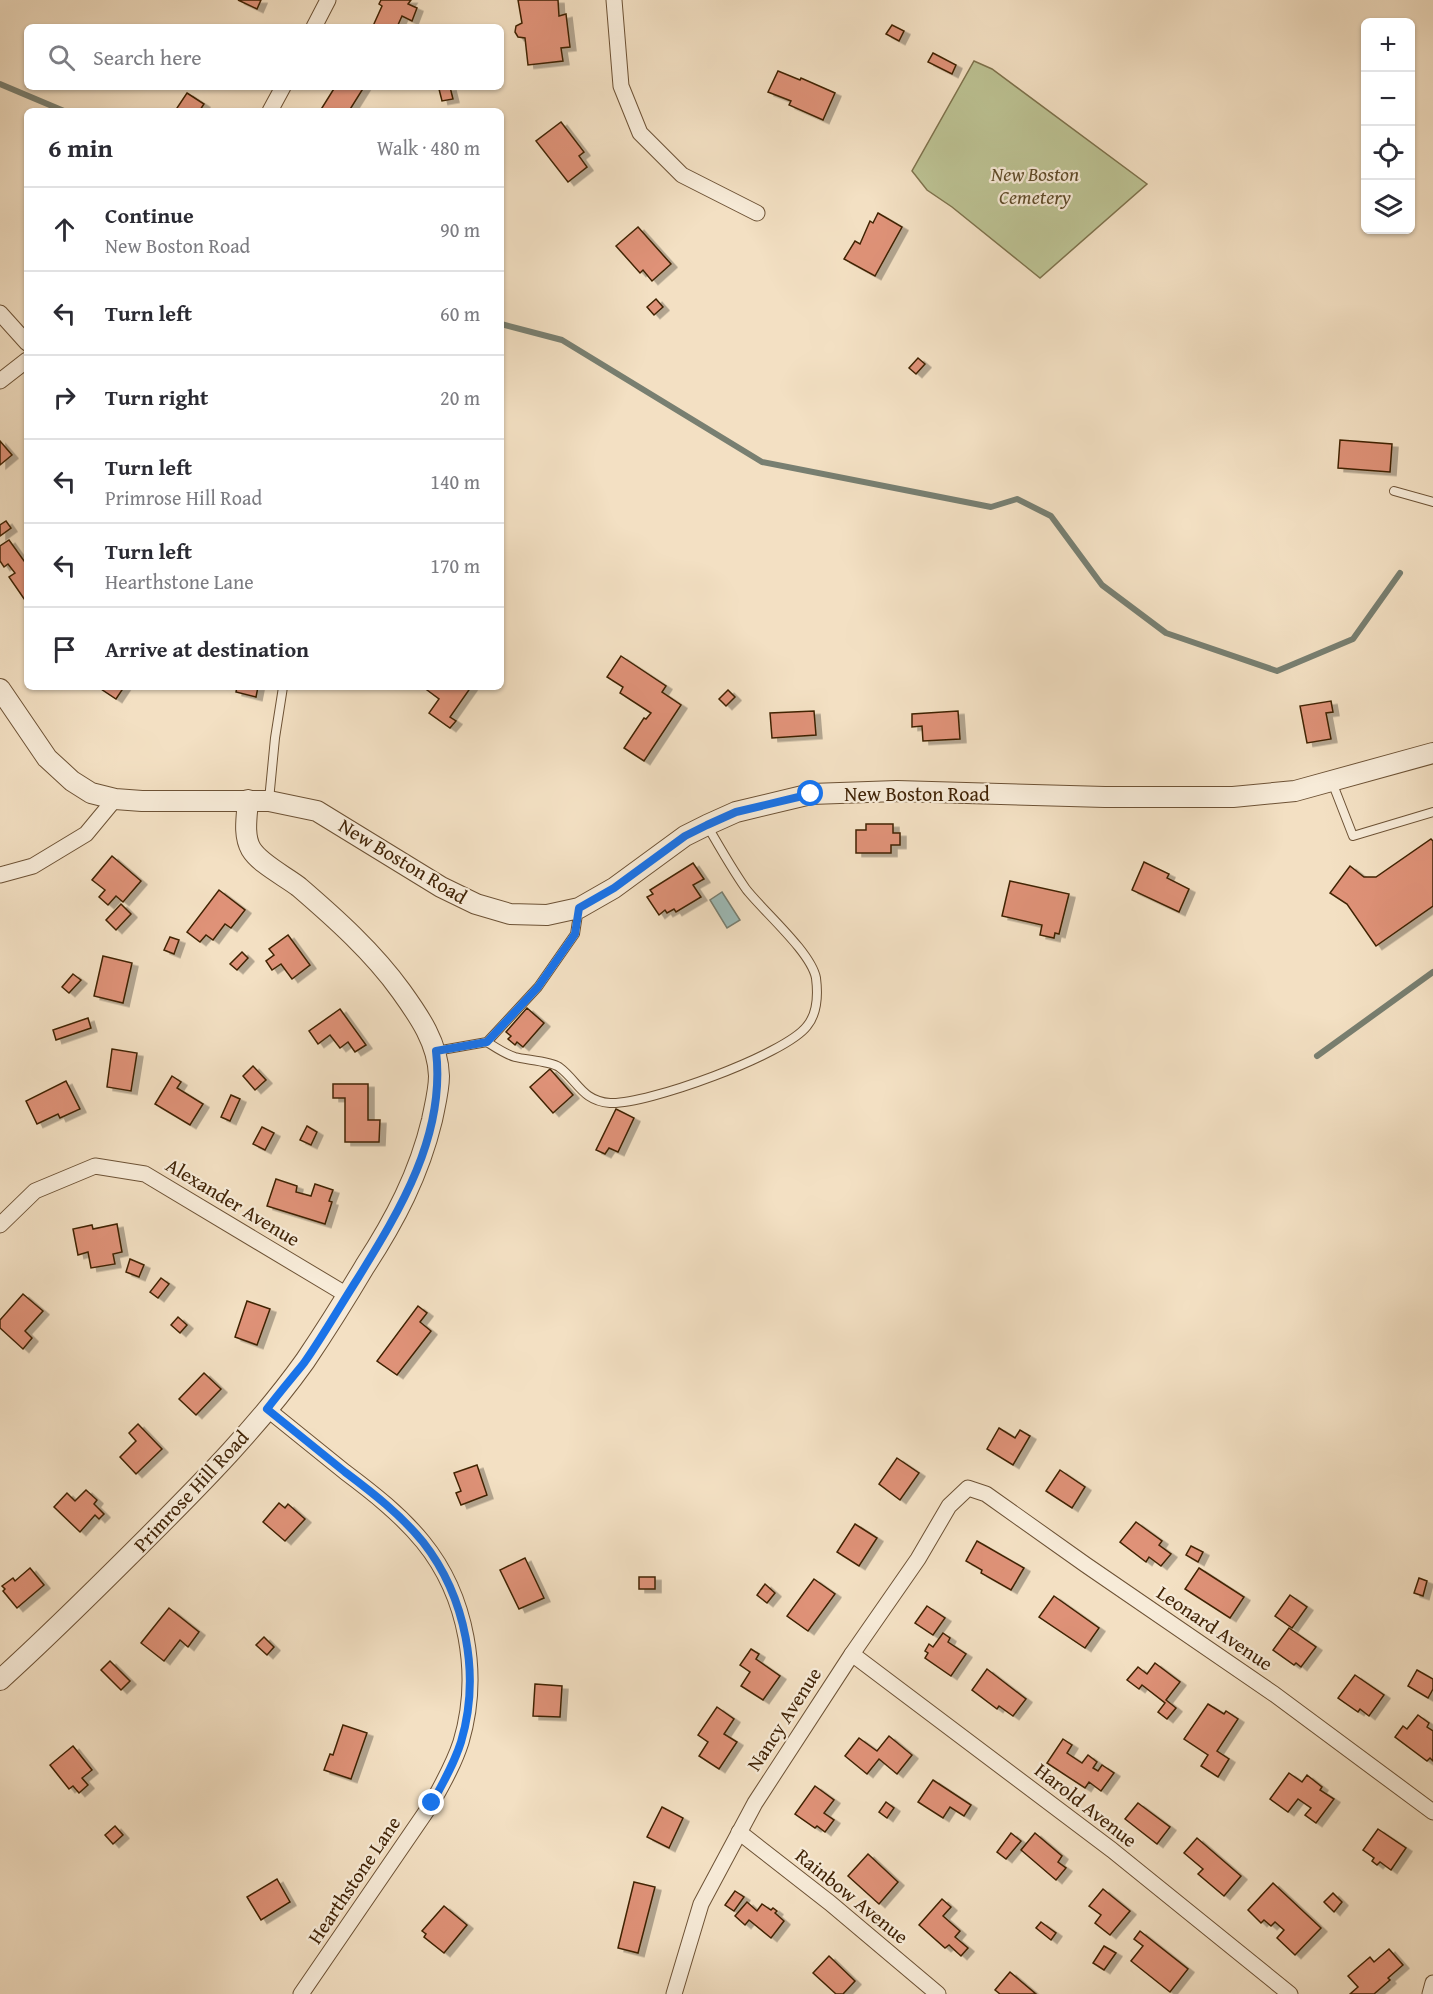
<!DOCTYPE html>
<html lang="en">
<head>
<meta charset="utf-8">
<style>
  :root { --surface:#fff; --page:#f7f7f7; --text:#2b2b33; --muted:#7c7c81; --line:#e1e1e2 }
  body { margin:0; font-family:"Gentium Book Plus",serif; background:var(--page); color:var(--text) }
  .controls { position:absolute; right:18px; top:18px; display:grid; overflow:hidden; border-radius:9px; box-shadow:0 2px 4px #0004 }
  .controls button { width:54px; height:54px; display:grid; place-items:center; padding:0; border:0; border-bottom:2px solid var(--line); background:var(--surface); color:var(--text); font:30px sans-serif }
  .stop { position:absolute; width:18px; height:18px; margin:-14px; border:4px solid #1a73e8; border-radius:50%; background:#fff }
  .stop.end { background:#1a73e8; border-color:#fff; box-shadow:0 2px 6px #0008 }
  .list { margin:0; padding:0; list-style:none }
  h2 { display:flex; justify-content:space-between; align-items:center; height:78px; margin:0; padding:0 24px; font-size:26px }
  h2 small { font-size:20px; font-weight:400; color:var(--muted) }
  .list li { display:grid; grid-template-columns:39px 1fr auto; gap:18px; align-items:center; box-sizing:border-box; height:84px; padding:0 24px; border-top:2px solid var(--line) }
  .list b { display:block; font-size:22px; white-space:nowrap }
  .list p { margin:0; font-size:20px; white-space:nowrap; color:var(--muted) }
  .list em { font-size:20px; font-style:normal; color:var(--muted) }
  .icon { flex:none; width:33px; height:33px; fill:none; stroke:currentColor; stroke-width:2; stroke-linecap:round; stroke-linejoin:round }
  .map { position:relative; flex:none; width:1433px; height:1994px; overflow:hidden }
  .search { position:absolute; background:var(--surface); box-shadow:0 2px 4px #0004; left:24px; top:24px; width:480px; height:66px; display:flex; align-items:center; gap:15px; box-sizing:border-box; padding:0 21px; border-radius:9px; color:var(--muted); font-size:22px }
  .panel { position:absolute; background:var(--surface); box-shadow:0 2px 4px #0004; left:24px; top:108px; width:480px; height:582px; border-radius:9px }
  .map>svg:first-child { display:block }
  .green { fill:#bcc293; stroke:#7e724c; stroke-width:1.5 }
  .water { fill:#9dbcb9; stroke:#787f71; stroke-width:1.5 }
  .lines { fill:none; stroke-linecap:round; stroke-linejoin:round }
  .stream { stroke:#787f71; stroke-width:6 }
  .building { fill:#df9278; stroke:#402306; stroke-width:1.5; filter:url(#shadow) }
  .service-casing { stroke:#6d5235; stroke-width:10 }
  .minor-casing { stroke:#6d5235; stroke-width:17 }
  .tertiary-casing { stroke:#6d5235; stroke-width:22 }
  .service { stroke:#f7ebd8; stroke-width:8 }
  .minor { stroke:#f7ebd8; stroke-width:15 }
  .tertiary { stroke:#f7ebd8; stroke-width:20 }
  .route { stroke:#1a73e8; stroke-width:8 }
  .labels { text-anchor:middle; stroke-width:4.5; stroke-linejoin:round; paint-order:stroke }
  .park-label { font-size:20px; font-style:italic; fill:#5f4b29; stroke:#f7ebd8 }
  .street-label { font-size:20px; fill:#402306; stroke:#f7ebd8 }
</style>
</head>
<body>
<div class="map">
<svg width="1433" height="1994" viewBox="0 0 1433 1994">
  <defs>
    <filter id="shadow"><feDropShadow dx="6" dy="3.5" stdDeviation="0" flood-color="#0004"/></filter>
  </defs>
  <rect width="100%" height="100%" fill="#f3e0c3"/>
  <filter id="stains"><feTurbulence type="fractalNoise" baseFrequency=".00333" numOctaves="4"/><feColorMatrix values="0 0 0 0 .2 0 0 0 0 .09 0 0 0 0 .02 0 0 0 .5 -.17"/></filter>
  <radialGradient id="worn" r=".72"><stop offset=".6" stop-color="#630" stop-opacity="0"/><stop offset="1" stop-color="#630" stop-opacity=".3"/></radialGradient>
  <path class="green" d="M974 61 992 69 1147 184 1040 278 952 207 927 190 912 171Z"/>
  <path class="water" d="M722 892 740 920 727 928 710 900Z"/>
  <g class="lines">
    <g class="stream">
      <path d="M0 84 64 111"/>
      <path d="M501 324 562 340 762 462 991 507 1017 499 1051 516 1102 585 1166 633 1277 671 1353 639 1400 573"/>
      <path d="M1317 1056 1433 972"/>
    </g>
  </g>
  <g class="building">
    <path d="M238 0H261L257 9Z"/>
    <path d="M381 0H411L408 4 417 8 412 21 402 16 397 27H376L373 26 382 6 379 4Z"/>
    <path d="M518 0H558L559 16 566 14 570 47 561 48 563 61 528 65 525 38 518 37 515 32 516 26 522 23Z"/>
    <path d="M892 25 904 31 899 41 886 34Z"/>
    <path d="M933 53 956 65 952 74 928 62Z"/>
    <path d="M778 71 800 80 801 78 835 93 823 120 789 105 791 101 768 92Z"/>
    <path d="M335 87H364L349 111H320Z"/>
    <path d="M450 87 453 99 442 101 439 89Z"/>
    <path d="M187 93 204 104 200 110 201 111H175Z"/>
    <path d="M561 122 584 152 579 156 587 167 568 182 536 141Z"/>
    <path d="M878 213 902 227 875 276 844 259 855 241 860 244 870 221 873 223Z"/>
    <path d="M638 227 671 264 652 281 643 270 640 273 616 246Z"/>
    <path d="M656 299 663 307 654 315 647 307Z"/>
    <path d="M918 358 925 364 916 374 909 368Z"/>
    <path d="M1340 440 1392 444 1390 472 1338 468Z"/>
    <path d="M0 441 12 455 0 465Z"/>
    <path d="M6 521 11 528 0 536V525Z"/>
    <path d="M9 540 27 565V603L9 577 15 573 8 564 4 567 0 561V546Z"/>
    <path d="M621 656 666 686 662 692 681 705 644 761 624 748 644 718 646 719 651 713 620 693 623 687 607 677Z"/>
    <path d="M98 687H124L116 699Z"/>
    <path d="M237 687H258L256 697 236 692Z"/>
    <path d="M423 687H471L450 717 456 721 450 728 429 713 439 699Z"/>
    <path d="M728 690 735 697 726 706 719 699Z"/>
    <path d="M1331 701 1333 712 1326 713 1331 739 1307 743 1300 706Z"/>
    <path d="M814 711 816 735 772 738 770 713Z"/>
    <path d="M958 711 960 739 923 741 922 726 912 727V714Z"/>
    <path d="M866 824H893V833H900V845H891V853H856V830H866Z"/>
    <path d="M1431 839 1433 841V906L1376 946 1347 904 1330 893 1350 866 1364 877H1376Z"/>
    <path d="M112 856 141 881 123 902 116 896 108 905 99 897 105 890 92 880Z"/>
    <path d="M1144 862 1169 874 1167 878 1189 889 1179 912 1132 890Z"/>
    <path d="M693 863 704 879 693 885 701 897 676 912 674 909 667 913 665 910 659 915 647 897 653 894 650 890Z"/>
    <path d="M1010 881 1069 894 1059 934 1055 933 1054 938 1040 935 1042 925 1002 916Z"/>
    <path d="M219 890 245 910 231 928 225 924 213 940 206 935 200 942 187 932Z"/>
    <path d="M121 904 131 914 116 930 106 920Z"/>
    <path d="M288 935 310 965 292 979 281 964 272 970 266 961 274 955 269 949Z"/>
    <path d="M170 937 179 940 174 954 164 950Z"/>
    <path d="M242 952 248 958 237 970 230 964Z"/>
    <path d="M103 956 132 963 123 1003 94 996Z"/>
    <path d="M73 974 81 980 69 993 62 987Z"/>
    <path d="M527 1008 544 1023 523 1047 517 1042 515 1045 508 1039 511 1036 506 1032Z"/>
    <path d="M340 1009 366 1045 355 1052 348 1042 340 1048 330 1035 318 1044 309 1031Z"/>
    <path d="M88 1018 91 1028 56 1040 53 1030Z"/>
    <path d="M112 1049 137 1053 131 1091 107 1087Z"/>
    <path d="M253 1066 266 1080 255 1090 243 1076Z"/>
    <path d="M550 1069 573 1095 553 1113 530 1087Z"/>
    <path d="M172 1076 181 1082 177 1088 203 1104 190 1125 155 1104Z"/>
    <path d="M66 1081 80 1109 60 1118 58 1114 37 1124 26 1101Z"/>
    <path d="M333 1084H368V1120H380L379 1142H345V1098H333Z"/>
    <path d="M231 1095 240 1099 230 1121 221 1117Z"/>
    <path d="M616 1109 634 1118 618 1152 609 1148 605 1154 596 1150Z"/>
    <path d="M307 1126 317 1132 311 1145 300 1140Z"/>
    <path d="M262 1127 274 1133 265 1150 253 1144Z"/>
    <path d="M276 1179 297 1186 296 1192 311 1196 315 1184 333 1190 329 1201 332 1202 325 1224 267 1206Z"/>
    <path d="M117 1224 122 1252 113 1254 115 1264 91 1268 88 1252 78 1255 73 1229 92 1225 93 1229Z"/>
    <path d="M130 1259 144 1265 139 1277 126 1272Z"/>
    <path d="M161 1278 169 1284 158 1298 150 1292Z"/>
    <path d="M23 1294 43 1311 25 1331 32 1338 23 1349 0 1328V1320Z"/>
    <path d="M247 1301 270 1309 257 1345 235 1337Z"/>
    <path d="M418 1306 427 1313 420 1322 431 1331 397 1375 377 1361Z"/>
    <path d="M178 1317 187 1325 180 1333 171 1325Z"/>
    <path d="M204 1373 221 1389 196 1415 179 1399Z"/>
    <path d="M138 1424 162 1449 136 1474 120 1457 136 1441 129 1433Z"/>
    <path d="M999 1428 1015 1438 1020 1430 1030 1436 1013 1465 987 1449Z"/>
    <path d="M897 1458 919 1473 900 1500 879 1484Z"/>
    <path d="M477 1465 487 1495 461 1505 456 1493 461 1491 454 1473Z"/>
    <path d="M1060 1470 1085 1487 1072 1508 1046 1491Z"/>
    <path d="M86 1490 97 1500 94 1504 104 1514 99 1519 95 1515 80 1532 54 1507 67 1493 75 1501Z"/>
    <path d="M279 1503 285 1508 288 1504 305 1519 285 1541 263 1522Z"/>
    <path d="M1136 1522 1162 1541 1159 1545 1171 1554 1161 1566 1149 1557 1146 1562 1120 1542Z"/>
    <path d="M855 1524 877 1538 859 1566 837 1552Z"/>
    <path d="M977 1541 1024 1568 1011 1590 981 1573 982 1570 966 1561Z"/>
    <path d="M1191 1546 1203 1552 1198 1562 1186 1555Z"/>
    <path d="M525 1558 544 1598 519 1609 500 1570Z"/>
    <path d="M30 1568 44 1585 17 1608 3 1591 5 1589 2 1586 13 1578 15 1581Z"/>
    <path d="M1199 1568 1244 1597 1230 1618 1185 1589Z"/>
    <rect x="639" y="1577" width="16" height="12"/>
    <path d="M1419 1578 1427 1581 1423 1596 1414 1593Z"/>
    <path d="M814 1579 835 1594 808 1631 787 1616Z"/>
    <path d="M765 1584 775 1593 767 1603 757 1595Z"/>
    <path d="M1290 1595 1307 1607 1292 1628 1275 1616Z"/>
    <path d="M1054 1596 1099 1628 1085 1648 1039 1617Z"/>
    <path d="M927 1606 945 1618 933 1635 915 1623Z"/>
    <path d="M169 1608 199 1632 188 1647 180 1640 164 1661 141 1643Z"/>
    <path d="M1289 1628 1316 1647 1301 1667 1296 1663 1294 1665 1273 1650Z"/>
    <path d="M943 1633 950 1638 948 1642 966 1654 951 1676 925 1658 928 1653 925 1651 929 1644 933 1647Z"/>
    <path d="M264 1637 274 1647 267 1655 256 1645Z"/>
    <path d="M751 1649 759 1654 756 1659 780 1676 763 1700 741 1686 750 1672 740 1665Z"/>
    <path d="M110 1661 130 1681 121 1690 101 1670Z"/>
    <path d="M1155 1663 1180 1682 1166 1700 1176 1708 1167 1719 1158 1712 1165 1703 1142 1685 1139 1689 1127 1680 1138 1667 1147 1674Z"/>
    <path d="M987 1669 1026 1699 1013 1716 999 1706 997 1709 972 1690Z"/>
    <path d="M1417 1670 1433 1679V1689L1428 1698 1408 1686Z"/>
    <path d="M1355 1675 1384 1695 1369 1716 1360 1709 1358 1712 1338 1698Z"/>
    <path d="M535 1684 562 1686 560 1717 533 1716Z"/>
    <path d="M1208 1704 1224 1714 1226 1711 1238 1719 1217 1751 1229 1759 1218 1777 1201 1766 1208 1755 1184 1739Z"/>
    <path d="M717 1707 734 1719 724 1734 737 1742 719 1769 699 1756 708 1742 698 1735Z"/>
    <path d="M1418 1715 1429 1723 1427 1727 1433 1731V1761L1430 1758 1427 1761 1395 1737 1403 1726 1407 1729Z"/>
    <path d="M343 1725 367 1733 351 1779 324 1770 330 1754 333 1755Z"/>
    <path d="M889 1736 912 1755 897 1774 879 1759 867 1774 845 1756 859 1738 877 1751Z"/>
    <path d="M1063 1739 1072 1745 1067 1753 1082 1763 1088 1755 1097 1762 1093 1768 1098 1771 1102 1765 1114 1773 1101 1791 1089 1782 1085 1788 1047 1763Z"/>
    <path d="M73 1746 92 1770 82 1778 88 1785 79 1793 73 1786 69 1789 50 1765Z"/>
    <path d="M1289 1773 1302 1782 1307 1775 1322 1787 1320 1790 1334 1799 1316 1823 1305 1815 1311 1808 1298 1799 1288 1812 1270 1799Z"/>
    <path d="M933 1780 971 1805 964 1816 950 1807 943 1818 918 1802Z"/>
    <path d="M815 1786 834 1800 824 1813 834 1820 825 1832 817 1826 815 1828 795 1814Z"/>
    <path d="M886 1802 894 1808 887 1818 879 1812Z"/>
    <path d="M1138 1803 1170 1827 1157 1844 1125 1819Z"/>
    <path d="M662 1807 683 1818 669 1848 647 1837Z"/>
    <path d="M115 1826 123 1835 113 1844 105 1835Z"/>
    <path d="M1378 1829 1406 1848 1391 1870 1380 1862 1377 1865 1372 1861 1374 1858 1363 1850Z"/>
    <path d="M1011 1833 1021 1841 1006 1859 997 1852Z"/>
    <path d="M1035 1833 1062 1856 1058 1862 1066 1868 1056 1880 1021 1850Z"/>
    <path d="M1197 1838 1241 1876 1224 1896 1198 1874 1203 1869 1184 1853Z"/>
    <path d="M868 1854 898 1882 879 1904 848 1876Z"/>
    <path d="M277 1879 290 1902 261 1920 247 1897Z"/>
    <path d="M634 1882 655 1887 638 1953 618 1948Z"/>
    <path d="M1273 1883 1321 1928 1295 1955 1277 1938 1284 1930 1275 1922 1271 1926 1264 1920 1261 1923 1248 1910Z"/>
    <path d="M1103 1889 1130 1911 1110 1935 1095 1923 1101 1915 1089 1906Z"/>
    <path d="M735 1891 744 1897 734 1911 725 1905Z"/>
    <path d="M1333 1893 1342 1902 1334 1912 1324 1902Z"/>
    <path d="M942 1899 951 1907 943 1916 960 1931 955 1937 968 1948 961 1956 949 1945 945 1948 919 1925Z"/>
    <path d="M747 1902 757 1911 762 1904 771 1910 773 1908 777 1911 775 1913 784 1921 771 1938 749 1920 745 1925 735 1916Z"/>
    <path d="M444 1906 467 1925 444 1953 424 1937 426 1934 422 1931Z"/>
    <path d="M1041 1922 1056 1933 1051 1940 1036 1928Z"/>
    <path d="M1140 1931 1188 1969 1170 1992 1131 1961 1143 1946 1134 1939Z"/>
    <path d="M1104 1946 1116 1953 1104 1970 1093 1963Z"/>
    <path d="M1389 1949 1403 1965 1388 1978 1390 1980 1374 1994H1350L1358 1987 1348 1976 1370 1957 1374 1962Z"/>
    <path d="M829 1956 855 1981 843 1994H836L813 1973Z"/>
    <path d="M1010 1972 1036 1994H1000L995 1990Z"/>
  </g>
  <g class="lines">
    <g class="service-casing">
      <g id="service">
        <path d="M1394 491 1433 502"/>
        <path d="M1332 782 1353 836 1433 812"/>
        <path d="M269 800 275 738 283 687"/>
        <path d="M487 1042C495 1047 505 1054 515 1057 526 1060 550 1061 559 1067 578 1081 582 1101 610 1103 646 1105 785 1055 807 1026 817 1014 818 994 816 978 811 952 763 911 746 889 732 869 720 848 708 827"/>
        <path d="M436 1051 487 1042 538 987 575 934 579 908"/>
      </g>
    </g>
    <g class="minor-casing">
      <g id="minor">
        <path d="M614 0 621 86 640 133 682 175 757 213"/>
        <path d="M314 27 328 0"/>
        <path d="M270 111 283 87"/>
        <path d="M0 313 27 343"/>
        <path d="M0 381 27 360"/>
        <path d="M0 875 33 866 86 834 115 799"/>
        <path d="M0 1225 35 1191 95 1166 145 1174 347 1295"/>
        <path d="M267 1409C293 1430 319 1451 345 1472 373 1493 401 1515 423 1542 467 1596 481 1675 461 1742 454 1764 443 1783 432 1803L301 1994"/>
        <path d="M852 1654 1112 1850 1290 1994"/>
        <path d="M739 1832 830 1903 938 1994"/>
        <path d="M674 1994 701 1904 755 1803 852 1654 918 1559 949 1506 968 1488 986 1494 1086 1565 1274 1694 1433 1812"/>
        <path d="M1430 1994 1433 1983"/>
      </g>
    </g>
    <g class="tertiary-casing">
      <g id="tertiary">
        <path d="M0 689 47 758 72 781 91 793 115 799 142 801H269L317 811 441 887 476 904 510 914 547 915 579 908 614 888 685 836 707 825 736 812 811 794 897 791 1105 797H1233L1295 791 1433 753"/>
        <path d="M0 1680C51 1634 100 1585 149 1536 204 1481 260 1424 305 1361 326 1330 346 1298 365 1266 395 1220 419 1174 432 1120 435 1105 439 1090 439 1076 438 1043 419 1016 401 991 373 952 335 918 299 887 285 876 260 864 251 849 243 835 247 816 248 800"/>
      </g>
    </g>
    <use href="#service" class="service"/>
    <use href="#minor" class="minor"/>
    <use href="#tertiary" class="tertiary"/>
  </g>
  <g class="lines">
    <path class="route" d="M432 1803C443 1783 454 1764 461 1742 481 1675 466 1597 423 1542 401 1515 373 1493 345 1472 319 1451 293 1430 267 1409 279 1393 292 1378 304 1363 323 1336 340 1306 358 1278 400 1210 446 1135 436 1051L487 1042 538 987 575 934 579 908 614 888 685 836 707 825 736 812 811 794"/>
  </g>
  <g class="labels">
    <g class="park-label">
      <text x="1035" y="181">New Boston<tspan x="1035" dy="23">Cemetery</tspan></text>
    </g>
    <g class="street-label">
      <text x="917" y="801">New Boston Road</text>
      <text transform="translate(403 861) rotate(31)" y="7">New Boston Road</text>
      <text transform="translate(233 1202) rotate(31)" y="7">Alexander Avenue</text>
      <text transform="translate(191 1491) rotate(-47)" y="7">Primrose Hill Road</text>
      <text transform="translate(1215 1628) rotate(34)" y="7">Leonard Avenue</text>
      <text transform="translate(784 1719) rotate(-57)" y="7">Nancy Avenue</text>
      <text transform="translate(1086 1805) rotate(38)" y="7">Harold Avenue</text>
      <text transform="translate(354 1880) rotate(-56)" y="7">Hearthstone Lane</text>
      <text transform="translate(852 1896) rotate(39)" y="7">Rainbow Avenue</text>
    </g>
  </g>
  <rect width="100%" height="100%" filter="url(#stains)"/>
  <rect width="100%" height="100%" fill="url(#worn)"/>
</svg>
<div class="controls">
<button>+</button>
<button>−</button>
<button><svg class="icon" aria-label="locate" viewBox="0 0 24 24"><circle cx="12" cy="12" r="6"/><path d="M12 2v4M12 18v4M2 12h4M18 12h4"/></svg></button>
<button><svg class="icon" aria-label="layers" viewBox="0 0 24 24"><path d="M12 4l9 5-9 5-9-5zM3 14l9 5 9-5"/></svg></button>
</div>
<div class="stop" style="left:811px;top:794px"></div>
<div class="stop end" style="left:432px;top:1803px"></div>
<div class="search"><svg class="icon" aria-label="search" viewBox="0 0 24 24"><circle cx="10" cy="10" r="6"/><path d="M15 15l6 6"/></svg>Search here</div>
<section class="panel">
<h2>6 min<small>Walk · 480 m</small></h2>
<ul class="list">
<li><svg class="icon" aria-label="ahead" viewBox="0 0 24 24"><path d="M12 20V5M6 11l6-6 6 6"/></svg><div><b>Continue</b><p>New Boston Road</p></div><em>90 m</em></li>
<li><svg class="icon" aria-label="left" viewBox="0 0 24 24"><path d="M17 20v-9H6M10 6l-5 5 5 5"/></svg><div><b>Turn left</b></div><em>60 m</em></li>
<li><svg class="icon" aria-label="right" viewBox="0 0 24 24"><path d="M7 20v-9h11M14 6l5 5-5 5"/></svg><div><b>Turn right</b></div><em>20 m</em></li>
<li><svg class="icon" aria-label="left" viewBox="0 0 24 24"><path d="M17 20v-9H6M10 6l-5 5 5 5"/></svg><div><b>Turn left</b><p>Primrose Hill Road</p></div><em>140 m</em></li>
<li><svg class="icon" aria-label="left" viewBox="0 0 24 24"><path d="M17 20v-9H6M10 6l-5 5 5 5"/></svg><div><b>Turn left</b><p>Hearthstone Lane</p></div><em>170 m</em></li>
<li><svg class="icon" aria-label="arrive" viewBox="0 0 24 24"><path d="M6 21V4h12l-3 4 3 4H6"/></svg><div><b>Arrive at destination</b></div></li>
</ul>
</section>
</div>
</body>
</html>
